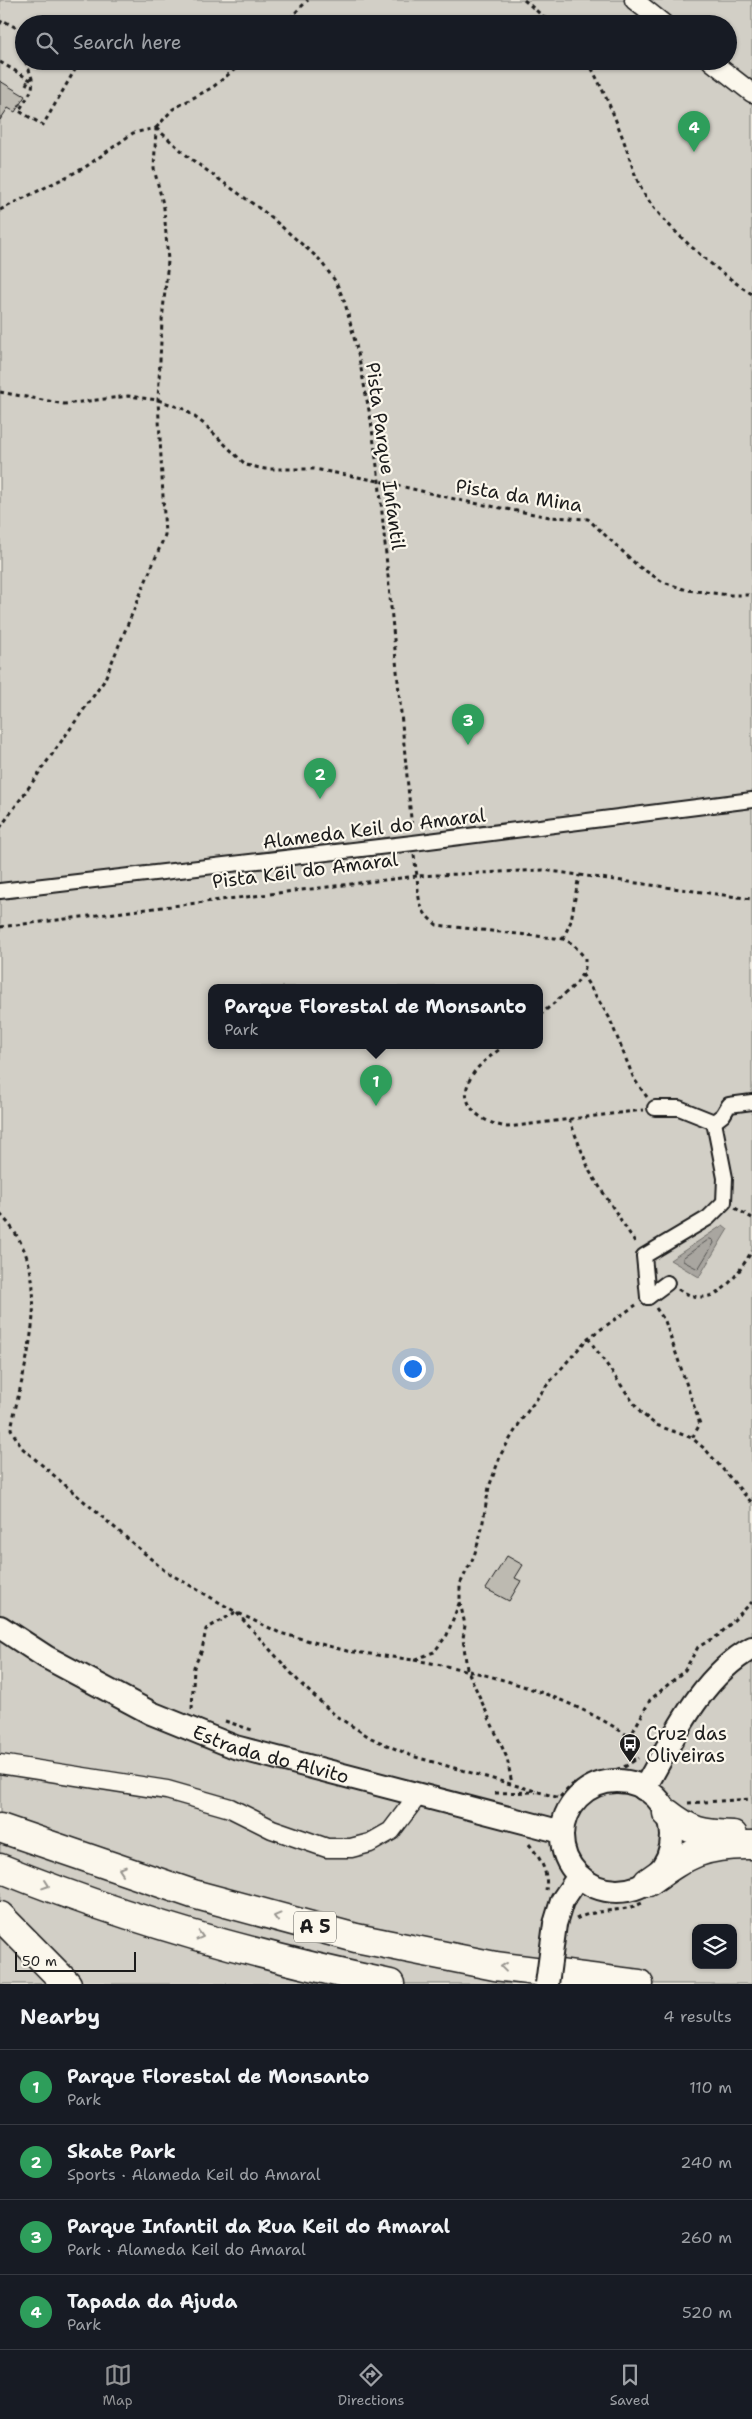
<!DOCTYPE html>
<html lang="en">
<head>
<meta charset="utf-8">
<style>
  :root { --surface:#171b24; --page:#20242c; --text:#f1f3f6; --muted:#9ea1a6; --line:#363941; --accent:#919294 }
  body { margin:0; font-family:"Shantell Sans",sans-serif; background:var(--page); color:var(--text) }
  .controls { position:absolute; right:15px; bottom:15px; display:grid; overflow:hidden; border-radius:10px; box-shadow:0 1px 4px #0004 }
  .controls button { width:45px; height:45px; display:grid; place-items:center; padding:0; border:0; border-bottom:1px solid var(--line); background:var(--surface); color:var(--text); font:25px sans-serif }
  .scale { position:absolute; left:15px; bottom:12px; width:121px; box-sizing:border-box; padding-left:5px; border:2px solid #1c1c1c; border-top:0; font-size:14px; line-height:18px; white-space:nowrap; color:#1c1c1c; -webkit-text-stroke:4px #fbf7ec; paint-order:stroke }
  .you { position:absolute; left:412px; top:1368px; width:18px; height:18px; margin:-12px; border:4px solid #fff; border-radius:50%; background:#1a73e8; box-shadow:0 0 0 8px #1a73e833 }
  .badge { display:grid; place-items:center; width:32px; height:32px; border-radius:50%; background:var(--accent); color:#fff; font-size:16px; font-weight:700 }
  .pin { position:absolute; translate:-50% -41px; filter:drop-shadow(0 1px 2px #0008) }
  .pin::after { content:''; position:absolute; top:26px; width:18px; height:15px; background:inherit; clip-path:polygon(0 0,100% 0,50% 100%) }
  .popup { position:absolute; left:208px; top:984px; width:335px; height:65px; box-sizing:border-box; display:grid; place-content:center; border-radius:10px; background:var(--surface); filter:drop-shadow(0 1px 4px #0005); font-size:16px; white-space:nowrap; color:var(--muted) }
  .popup b { font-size:19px; color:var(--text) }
  .popup::after { content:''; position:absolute; left:50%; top:100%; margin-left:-10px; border:10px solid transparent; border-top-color:var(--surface) }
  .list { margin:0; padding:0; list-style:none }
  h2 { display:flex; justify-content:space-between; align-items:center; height:65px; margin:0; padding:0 20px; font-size:21px }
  h2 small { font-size:16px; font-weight:400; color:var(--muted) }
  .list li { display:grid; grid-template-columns:32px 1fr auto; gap:15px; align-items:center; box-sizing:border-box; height:75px; padding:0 20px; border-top:1px solid var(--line) }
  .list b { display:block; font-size:19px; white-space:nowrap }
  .list p { margin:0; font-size:16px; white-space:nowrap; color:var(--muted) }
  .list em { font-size:16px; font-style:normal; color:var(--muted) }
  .icon { flex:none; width:28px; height:28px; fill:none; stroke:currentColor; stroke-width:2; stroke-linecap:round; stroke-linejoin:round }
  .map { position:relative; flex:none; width:752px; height:1984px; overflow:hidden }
  .search { position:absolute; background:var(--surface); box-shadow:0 1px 4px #0004; left:15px; right:15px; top:15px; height:55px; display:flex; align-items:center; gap:12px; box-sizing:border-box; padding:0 18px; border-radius:28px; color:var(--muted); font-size:19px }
  .sheet { height:365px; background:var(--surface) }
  nav { display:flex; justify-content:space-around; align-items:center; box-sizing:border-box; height:70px; border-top:1px solid var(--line); background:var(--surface); font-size:14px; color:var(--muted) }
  nav a { display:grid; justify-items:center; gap:2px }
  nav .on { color:var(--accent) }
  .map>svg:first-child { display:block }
  .green { fill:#d2cfc6; stroke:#777671; fill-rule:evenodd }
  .water { fill:#a9a6a0; stroke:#716f6b }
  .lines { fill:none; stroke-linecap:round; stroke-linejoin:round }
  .shore { stroke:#545351; stroke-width:1 }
  .building { fill:#bdbab1; stroke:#1c1c1c }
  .pedestrian-casing { stroke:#1c1c1c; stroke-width:18 }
  .minor-casing { stroke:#1c1c1c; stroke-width:21 }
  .tertiary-casing { stroke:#1c1c1c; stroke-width:26 }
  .motorway-casing { stroke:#1c1c1c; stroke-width:31 }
  .path { stroke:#1c1c1c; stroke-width:3; stroke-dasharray:4 4; stroke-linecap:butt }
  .pedestrian { stroke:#fbf7ec; stroke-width:14 }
  .minor { stroke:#fbf7ec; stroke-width:18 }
  .tertiary { stroke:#fbf7ec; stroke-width:22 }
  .motorway { stroke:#fbf7ec; stroke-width:28 }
  .tertiary-bridge-casing { stroke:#1c1c1c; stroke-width:26; stroke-linecap:butt }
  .tertiary-bridge { stroke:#fbf7ec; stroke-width:22 }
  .oneway { stroke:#97948e }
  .labels { text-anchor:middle; stroke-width:4.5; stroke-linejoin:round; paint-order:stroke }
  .shield { fill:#fbf7ec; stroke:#5f5e5a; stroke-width:1 }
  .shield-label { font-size:18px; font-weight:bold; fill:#1c1c1c }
  .street-label { font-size:19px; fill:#1c1c1c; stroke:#fbf7ec }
  .poi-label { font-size:19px; fill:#1c1c1c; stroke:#fbf7ec; text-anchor:start }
</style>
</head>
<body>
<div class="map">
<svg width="752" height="1984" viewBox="0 0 752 1984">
  <rect width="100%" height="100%" fill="#f2eee4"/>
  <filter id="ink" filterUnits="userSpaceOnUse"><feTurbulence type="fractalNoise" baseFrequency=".02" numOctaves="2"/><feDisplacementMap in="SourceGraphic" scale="10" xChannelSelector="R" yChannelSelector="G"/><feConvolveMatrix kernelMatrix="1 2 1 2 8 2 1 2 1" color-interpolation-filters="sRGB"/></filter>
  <g filter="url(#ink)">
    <path class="green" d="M0 0H752V1984H0ZM24 24H728V61H24ZM212 987H540V1045H212ZM696 1928H733V1965H696Z"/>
    <path class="water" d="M723 1225 728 1229 699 1277 670 1260Z"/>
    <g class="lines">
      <path class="shore" d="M710 1239 713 1240 714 1243 698 1269 683 1261V1258Z"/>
    </g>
    <g class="building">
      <path d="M0 81 25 96 15 112 8 108 0 120Z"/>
      <path d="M507 1556 523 1565 515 1578 521 1581 509 1601 486 1589Z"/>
    </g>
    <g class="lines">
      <g class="pedestrian-casing">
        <g id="pedestrian">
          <path d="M0 891 413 843 752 800"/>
          <path d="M714 1122 723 1115 729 1105 752 1102"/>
          <path d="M648 1297 644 1256 708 1218 724 1202 725 1178 714 1122 679 1108H655"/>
          <path d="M648 1297 667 1283"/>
        </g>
      </g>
      <g class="minor-casing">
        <g id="minor">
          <path d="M634 0 664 24"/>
          <path d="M711 61 752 93"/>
          <path d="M0 1764 167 1790 230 1808 272 1829 327 1848H351L370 1843 391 1831 419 1794"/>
        </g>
      </g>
      <g class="tertiary-casing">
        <g id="tertiary">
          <path id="s1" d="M0 1627 46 1657 151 1713 235 1747 562 1832"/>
          <circle cx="617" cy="1836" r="55"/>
          <path d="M644 1789C673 1739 700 1677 752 1648"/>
          <path d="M555 1924 562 1901 579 1876"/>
        </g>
      </g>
      <g class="motorway-casing">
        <g id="motorway">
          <path d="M667 1813C691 1832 702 1834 733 1835"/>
          <path d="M0 1828 193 1894 356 1938 495 1966 639 1984"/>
          <path d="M0 1868C125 1919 258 1956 390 1984"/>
          <path d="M648 1882C687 1855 702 1844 752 1845"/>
          <path d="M0 1916 67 1984"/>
        </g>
      </g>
      <g class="path">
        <path d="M524 0 552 24"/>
        <path d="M0 24 2 20 24 32"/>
        <path d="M284 24 308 0"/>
        <path d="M24 55V59"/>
        <path d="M25 61C38 88 33 87 19 111L43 125 80 61"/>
        <path d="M588 61C600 84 611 107 620 131 628 150 633 174 643 192 663 226 719 273 752 294"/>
        <path d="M0 62 34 82"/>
        <path d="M26 85 29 79"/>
        <path d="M156 128 191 159 267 214 319 259 336 282 345 303 358 353 371 421 379 481 412 829"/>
        <path d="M156 128 173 109 213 87 245 61"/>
        <path d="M0 210 84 168 133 133 156 128"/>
        <path d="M0 392 64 404 128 396 158 400 184 409 204 424 246 465 265 469H314L379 481 463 501 550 517 588 519 638 566 663 582 687 590 730 595H752"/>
        <path d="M0 828 104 681 165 535 158 400 162 321 168 261 164 208 154 169 156 129"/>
        <path d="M414 855 417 876 543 870 752 899"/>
        <path d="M0 927 417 876C419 899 417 910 437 925L563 939 573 944 585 958V968L582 974 576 984 540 1015"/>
        <path d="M563 939 571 921 579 875"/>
        <path d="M582 974 609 1017 634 1079 647 1097"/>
        <path d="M505 1045C494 1054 478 1064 471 1077 455 1106 484 1124 508 1127L643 1110"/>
        <path d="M569 1119 590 1172 637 1245"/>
        <path d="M735 1208 752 1218"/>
        <path d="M0 1214C59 1274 25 1358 11 1429L21 1447 165 1571 236 1612 302 1685 336 1716 371 1738 412 1756 574 1802"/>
        <path d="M678 1289C715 1313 735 1278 752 1251"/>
        <path d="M656 1308 665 1321 700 1424 692 1438 706 1450 752 1503"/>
        <path d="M588 1338 640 1412 656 1425 692 1438"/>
        <path d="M460 1602 465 1625 463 1639 467 1669 507 1758 512 1784"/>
        <path d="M414 1660C490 1673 566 1694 630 1737"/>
        <path d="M192 1709 194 1667 202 1650 206 1629 236 1612 280 1633 347 1651 414 1660 434 1652 447 1635 460 1601V1584L474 1556 481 1533 489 1487 501 1454 522 1419 547 1385 588 1338 636 1305"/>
        <path d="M225 1721 252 1730"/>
        <path d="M634 1762 630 1737 650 1700 685 1670 698 1647 719 1635 752 1602"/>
        <path d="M495 1793 536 1792"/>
        <path d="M560 1797 572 1785 626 1766 638 1758"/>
        <path d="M688 1803 752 1799"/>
        <path d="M529 1844C540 1858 549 1872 546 1890"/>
        <path d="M576 1919C597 1908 622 1913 642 1903"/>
      </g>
      <use href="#pedestrian" class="pedestrian"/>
      <use href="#minor" class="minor"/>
      <use href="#tertiary" class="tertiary"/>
      <use href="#motorway" class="motorway"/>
      <g class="tertiary-bridge-casing">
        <path id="tertiary-bridge" d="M547 1984 555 1924"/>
      </g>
      <use href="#tertiary-bridge" class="tertiary-bridge"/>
    </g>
    <defs><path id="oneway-chevron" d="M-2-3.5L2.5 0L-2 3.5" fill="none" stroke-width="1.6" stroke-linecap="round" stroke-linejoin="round" transform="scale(1.25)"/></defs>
    <g class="oneway">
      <use href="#oneway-chevron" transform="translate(122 1870) rotate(-162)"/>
      <use href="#oneway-chevron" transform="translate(46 1885) rotate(19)"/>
      <use href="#oneway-chevron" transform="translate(277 1917) rotate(-165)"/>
      <use href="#oneway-chevron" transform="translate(200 1936) rotate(15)"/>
      <use href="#oneway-chevron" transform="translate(504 1967) rotate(-173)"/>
    </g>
  </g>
  <defs>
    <g id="bus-pin" transform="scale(1.125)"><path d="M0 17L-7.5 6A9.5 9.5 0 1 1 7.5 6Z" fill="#1c1c1c" stroke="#fbf7ec"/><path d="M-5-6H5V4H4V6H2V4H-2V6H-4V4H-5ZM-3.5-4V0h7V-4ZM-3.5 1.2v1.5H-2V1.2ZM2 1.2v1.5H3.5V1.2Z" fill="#fff"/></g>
  </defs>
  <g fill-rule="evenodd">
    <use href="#bus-pin" x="630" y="1744"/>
  </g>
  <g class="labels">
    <rect class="shield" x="294" y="1911.5" width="42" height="31" rx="4"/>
    <g class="shield-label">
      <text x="315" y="1933">A 5</text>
    </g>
    <g class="street-label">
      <text transform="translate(386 456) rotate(82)" y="7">Pista Parque Infantil</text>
      <text transform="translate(519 495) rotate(9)" y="7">Pista da Mina</text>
      <text transform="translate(374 828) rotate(-7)" y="7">Alameda Keil do Amaral</text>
      <text transform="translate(305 870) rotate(-7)" y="7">Pista Keil do Amaral</text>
      <text dy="7" stroke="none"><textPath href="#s1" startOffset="301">Estrada do Alvito</textPath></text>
    </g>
    <g class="poi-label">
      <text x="646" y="1740">Cruz das<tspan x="646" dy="22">Oliveiras</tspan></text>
    </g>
  </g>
</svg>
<div class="controls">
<button><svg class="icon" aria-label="layers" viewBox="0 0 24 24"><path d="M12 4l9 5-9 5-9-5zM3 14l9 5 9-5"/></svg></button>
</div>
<div class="scale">50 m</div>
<div class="you"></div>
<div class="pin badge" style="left:376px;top:1106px;background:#2e9e5b">1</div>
<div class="popup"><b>Parque Florestal de Monsanto</b>Park</div>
<div class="pin badge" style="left:320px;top:799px;background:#2e9e5b">2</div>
<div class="pin badge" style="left:468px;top:745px;background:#2e9e5b">3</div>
<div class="pin badge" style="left:694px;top:152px;background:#2e9e5b">4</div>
<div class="search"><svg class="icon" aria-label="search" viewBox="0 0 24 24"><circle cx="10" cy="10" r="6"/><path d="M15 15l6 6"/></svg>Search here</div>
</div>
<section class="sheet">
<h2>Nearby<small>4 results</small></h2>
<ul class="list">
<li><span class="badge" style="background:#2e9e5b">1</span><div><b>Parque Florestal de Monsanto</b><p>Park</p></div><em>110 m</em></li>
<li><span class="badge" style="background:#2e9e5b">2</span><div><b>Skate Park</b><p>Sports · Alameda Keil do Amaral</p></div><em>240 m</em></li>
<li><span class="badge" style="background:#2e9e5b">3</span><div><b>Parque Infantil da Rua Keil do Amaral</b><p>Park · Alameda Keil do Amaral</p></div><em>260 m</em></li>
<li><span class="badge" style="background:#2e9e5b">4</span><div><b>Tapada da Ajuda</b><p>Park</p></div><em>520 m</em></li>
</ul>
</section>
<nav>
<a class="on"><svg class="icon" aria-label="map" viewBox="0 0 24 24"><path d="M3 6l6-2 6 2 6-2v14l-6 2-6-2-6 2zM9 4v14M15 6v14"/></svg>Map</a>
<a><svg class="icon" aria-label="directions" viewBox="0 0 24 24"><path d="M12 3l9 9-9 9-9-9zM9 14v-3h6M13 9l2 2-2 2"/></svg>Directions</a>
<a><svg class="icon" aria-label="saved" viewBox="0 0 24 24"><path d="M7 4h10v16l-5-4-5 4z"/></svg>Saved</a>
</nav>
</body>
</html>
